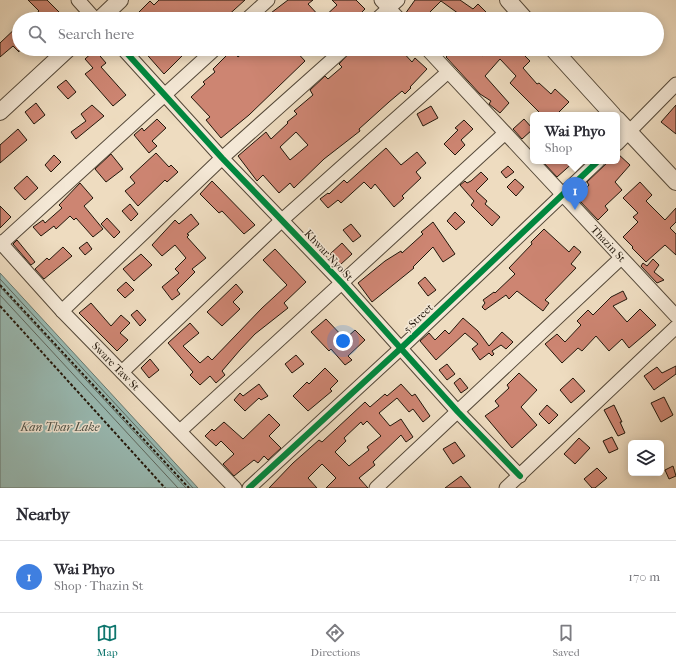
<!DOCTYPE html>
<html lang="en">
<head>
<meta charset="utf-8">
<style>
  :root { --surface:#fff; --page:#f2f2f3; --text:#2b2b33; --muted:#7c7c81; --line:#e1e1e2; --accent:#0f766e }
  body { margin:0; font-family:"IM FELL French Canon",serif; background:var(--page); color:var(--text) }
  .controls { position:absolute; right:12px; bottom:12px; display:grid; overflow:hidden; border-radius:6px; box-shadow:0 2px 10px #0003 }
  .controls button { width:36px; height:36px; display:grid; place-items:center; padding:0; border:0; border-bottom:1px solid var(--line); background:var(--surface); color:var(--text); font:20px sans-serif }
  .you { position:absolute; left:343px; top:341px; width:14px; height:14px; margin:-10px; border:3px solid #fff; border-radius:50%; background:#1a73e8; box-shadow:0 0 0 6px #1a73e833 }
  .badge { display:grid; place-items:center; width:26px; height:26px; border-radius:50%; background:var(--accent); color:#fff; font-size:13px; font-weight:700 }
  .pin { position:absolute; translate:-50% -33px; filter:drop-shadow(0 1px 2px #0008) }
  .pin::after { content:''; position:absolute; top:21px; width:14px; height:12px; background:inherit; clip-path:polygon(0 0,100% 0,50% 100%) }
  .popup { position:absolute; left:530px; top:112px; width:90px; height:52px; box-sizing:border-box; display:grid; place-content:center; border-radius:6px; background:var(--surface); filter:drop-shadow(0 1px 3px #0005); font-size:13px; white-space:nowrap; color:var(--muted) }
  .popup b { font-size:15px; color:var(--text) }
  .popup::after { content:''; position:absolute; left:50%; top:100%; margin-left:-8px; border:8px solid transparent; border-top-color:var(--surface) }
  .list { margin:0; padding:0; list-style:none }
  h2 { display:flex; justify-content:space-between; align-items:center; height:52px; margin:0; padding:0 16px; font-size:17px }
  h2 small { font-size:13px; font-weight:400; color:var(--muted) }
  .list li { display:grid; grid-template-columns:26px 1fr auto; gap:12px; align-items:center; box-sizing:border-box; height:72px; padding:0 16px; border-top:1px solid var(--line) }
  .list b { display:block; font-size:15px; white-space:nowrap }
  .list p { margin:0; font-size:13px; white-space:nowrap; color:var(--muted) }
  .list em { font-size:13px; font-style:normal; color:var(--muted) }
  .icon { flex:none; width:22px; height:22px; fill:none; stroke:currentColor; stroke-width:2; stroke-linecap:round; stroke-linejoin:round }
  .map { position:relative; flex:none; width:676px; height:488px; overflow:hidden }
  .search { position:absolute; background:var(--surface); box-shadow:0 2px 10px #0003; left:12px; right:12px; top:12px; height:44px; display:flex; align-items:center; gap:10px; box-sizing:border-box; padding:0 14px; border-radius:22px; color:var(--muted); font-size:15px }
  .sheet { height:124px; background:var(--surface) }
  nav { display:flex; justify-content:space-around; align-items:center; box-sizing:border-box; height:56px; border-top:1px solid var(--line); background:var(--surface); font-size:11px; color:var(--muted) }
  nav a { display:grid; justify-items:center; gap:2px }
  nav .on { color:var(--accent) }
  .map>svg:first-child { display:block }
  .water { fill:#99bbb4; stroke:#697970 }
  .lines { fill:none; stroke-linecap:round; stroke-linejoin:round }
  .shore { stroke:#5d685f; stroke-width:1 }
  .building { fill:#cd8572; stroke:#21160a; fill-rule:evenodd }
  .minor-casing { stroke:#544838; stroke-width:15 }
  .tertiary-casing { stroke:#544838; stroke-width:18 }
  .path { stroke:#21160a; stroke-width:2; stroke-dasharray:3 2; stroke-linecap:butt }
  .minor { stroke:#f4e8d6; stroke-width:13 }
  .tertiary { stroke:#f4e8d6; stroke-width:16 }
  .cycleway-casing { stroke:#f4e8d6; stroke-width:8 }
  .cycleway { stroke:#00873e; stroke-width:6 }
  .labels { text-anchor:middle; stroke-width:3; stroke-linejoin:round; paint-order:stroke }
  .street-label { font-size:11px; fill:#21160a; stroke:#f4e8d6 }
  .water-label { font-size:12px; font-style:italic; fill:#4b5046; stroke:#f4e8d6 }
</style>
</head>
<body>
<div class="map">
<svg width="676" height="488" viewBox="0 0 676 488">
  <rect width="100%" height="100%" fill="#eedcc0"/>
  <filter id="stains"><feTurbulence type="fractalNoise" baseFrequency=".005" numOctaves="4"/><feColorMatrix values="0 0 0 0 .2 0 0 0 0 .09 0 0 0 0 .02 0 0 0 .5 -.17"/></filter>
  <radialGradient id="worn" r=".72"><stop offset=".6" stop-color="#630" stop-opacity="0"/><stop offset="1" stop-color="#630" stop-opacity=".3"/></radialGradient>
  <path class="water" d="M0 273 198 488H0Z"/>
  <g class="lines">
    <g class="shore">
      <path d="M0 279 193 488"/>
      <path d="M0 287 186 488"/>
      <path d="M0 295 178 488"/>
    </g>
  </g>
  <g class="building">
    <path d="M28 0H47L60 13 53 19H30L39 11Z"/>
    <path d="M159 0H245L224 19H197L193 15 188 19H132L150 1 154 5Z"/>
    <path d="M288 0H313L308 4 322 19 337 5 332 0H356L365 9 355 19H350L346 14 340 19H263Z"/>
    <path d="M415 0H460L473 9 478 4 493 19H466L441 1 423 19H410L405 14Z"/>
    <path d="M19 25V52L13 46 0 57V43Z"/>
    <path d="M142 49H189L164 74Z"/>
    <path d="M247 49H294L305 61 249 115 221 138 206 120 210 117 191 97 205 84 203 82 215 72 213 69 232 50 238 57Z"/>
    <path d="M353 49 356 53 360 49H400L412 62 415 58 427 69 410 87 411 88 405 94 402 91 389 102 359 129 360 131 324 159 294 188 290 183 279 193 263 175 257 181 238 156 266 132 271 139 288 123 287 122 297 114 294 111 313 95 310 90 325 76 328 79 342 67 339 64ZM296 132 308 145 290 160 280 147Z"/>
    <path d="M442 49H475L482 56 490 49H518L530 61 523 68 537 84 539 83 551 94 555 89 569 102 556 115H542L510 83 516 76 500 59 485 76 509 103 500 113 489 104 491 101 480 94 446 57 448 55Z"/>
    <path d="M95 50 106 63 101 67 126 95 113 106 85 74 93 68 85 59Z"/>
    <path d="M66 80 76 92 68 99 57 87Z"/>
    <path d="M36 103 45 115 34 124 25 112Z"/>
    <path d="M92 105 104 116 76 139 71 132 86 121 81 114Z"/>
    <path d="M676 105V134L661 122Z"/>
    <path d="M431 106 438 118 423 126 417 114Z"/>
    <path d="M157 119 166 128 152 141 157 146 149 153 134 135 142 128 144 131Z"/>
    <path d="M524 119 533 129 522 139 513 129Z"/>
    <path d="M464 120 473 129 461 140 465 145 455 155 444 144 458 130 455 128Z"/>
    <path d="M18 129 27 140 0 163V145Z"/>
    <path d="M386 148 401 165 417 152 426 163 416 172 421 178 402 196 404 198 394 207 375 184 371 189 364 182 341 203 338 200 328 208 320 199 328 193 329 194 344 180 347 183Z"/>
    <path d="M156 153 169 167 171 165 178 172 167 182 165 180 138 206 125 191 135 183 130 177Z"/>
    <path d="M617 153 630 165 615 182 622 190 605 206 608 210 598 220 577 198 589 185 587 182 609 161H617Z"/>
    <path d="M111 154 123 169 106 182 95 169Z"/>
    <path d="M54 155 61 162 51 172 45 165Z"/>
    <path d="M542 161H575L557 177Z"/>
    <path d="M508 166 514 172 506 178 501 172Z"/>
    <path d="M481 172 488 179 476 191 487 201 485 204 500 217 492 226 471 205 474 201 460 185 465 181 467 183 471 181Z"/>
    <path d="M27 176 38 188 25 200 14 188Z"/>
    <path d="M515 179 524 187 516 196 507 187Z"/>
    <path d="M212 181 255 225 244 234 222 211 219 213 200 194Z"/>
    <path d="M640 182 652 195 646 201 665 220 676 208V222L670 228 676 234V255L665 245 646 262 632 248 633 247 623 237 638 222 633 217 638 213 623 198Z"/>
    <path d="M80 183 93 198 84 206 103 229 93 237 76 218 74 220 70 216 56 229 54 226 41 236 33 227 43 220 45 223 62 208 59 205Z"/>
    <path d="M130 204 138 214 131 221 122 211Z"/>
    <path d="M0 206 11 217 0 228Z"/>
    <path d="M455 212 465 222 456 230 447 221Z"/>
    <path d="M191 214 199 224 187 234 189 235 187 237 206 258 192 269 195 272 177 290 180 294 172 300 162 287 179 273 175 269 186 258 175 245 162 256 152 245 175 220 179 224Z"/>
    <path d="M107 218 120 232 114 238 101 224Z"/>
    <path d="M433 222 455 254 443 262 433 247 413 267 414 268 372 302 358 283 385 261 401 251 402 253 423 234 421 232Z"/>
    <path d="M351 224 361 236 353 242 343 230Z"/>
    <path d="M544 229 569 252 574 246 581 252 571 264 576 268 545 300 549 303 543 311 517 291 509 299 506 295 485 310 482 307 485 303 483 300 494 292 495 293 515 274 509 268 532 244 531 242Z"/>
    <path d="M17 240 35 262 31 265 13 244Z"/>
    <path d="M87 242 92 249 85 255 79 248Z"/>
    <path d="M342 243 352 254 340 265 330 254Z"/>
    <path d="M63 247 72 256 44 279 35 269 47 258 49 260Z"/>
    <path d="M275 249 306 282 284 303 288 308 255 334 240 350 222 371 225 375 216 383 210 376 200 385 190 375 193 372 168 343 190 323 199 333 183 346 200 363 208 356 212 360 262 308 287 285 263 260Z"/>
    <path d="M141 254 152 265 134 281 123 269Z"/>
    <path d="M653 259 659 265 654 272 664 280 657 283 641 266 643 263 647 266Z"/>
    <path d="M425 277 436 290 428 296 418 283Z"/>
    <path d="M126 282 134 290 125 298 117 290Z"/>
    <path d="M236 284 243 292 233 302 240 309 222 326 207 312Z"/>
    <path d="M623 291 627 299 613 306 627 322 640 309 656 325 629 348 622 339 609 351 596 336 582 351 578 348 562 363 545 344 557 334 565 342 581 325 577 321 588 310 593 315 611 297Z"/>
    <path d="M91 303 111 326 121 315 130 323 120 333 128 340 117 351 79 313Z"/>
    <path d="M137 310 146 320 140 326 131 315Z"/>
    <path d="M463 318 478 331 489 346 502 332 513 342 506 349 501 345 492 351 494 354 492 356 489 353 480 360 472 349 478 344 465 333 436 360 420 341 429 333 435 340 445 330 449 334Z"/>
    <path d="M326 319 345 339 355 330 365 340 348 356 352 360 345 365 331 349 329 351 311 332Z"/>
    <path d="M296 355 304 364 292 373 285 364Z"/>
    <path d="M150 359 159 370 149 378 141 368Z"/>
    <path d="M447 364 455 374 447 380 439 370Z"/>
    <path d="M676 366V374L654 390 644 376 657 367 662 373Z"/>
    <path d="M325 368 338 381 330 389 332 391 308 411 293 396 307 382 309 384Z"/>
    <path d="M519 373 537 390 521 407 537 425 512 448 485 416 499 406 495 401 509 388 507 385Z"/>
    <path d="M460 378 468 388 461 393 454 383Z"/>
    <path d="M573 378 585 391 571 403 560 390Z"/>
    <path d="M259 384 268 396 261 400 259 398 245 411 234 400 240 393 243 396Z"/>
    <path d="M401 384 412 396 415 394 430 416 423 422 413 409 409 412 397 398 379 413 390 426 401 419 413 437 406 442 401 435 373 462 375 465 359 478 368 488H326L336 478 322 464 308 478 317 488H269L293 463 319 440 322 442 365 402 370 407 385 394 387 396ZM367 421 381 436 367 447 369 450 349 466 335 452 346 441 344 438 361 422 363 425Z"/>
    <path d="M664 397 673 415 661 422 651 403Z"/>
    <path d="M547 405 558 415 549 424 539 414Z"/>
    <path d="M614 405 622 422H620L625 433 618 436 604 410Z"/>
    <path d="M269 414 280 425 269 436 281 448 268 460 264 456 258 463 254 460 234 476 223 464 234 454 221 441 216 446 205 436 212 429 214 431 224 422 243 439Z"/>
    <path d="M612 437 618 449 609 453 603 441Z"/>
    <path d="M579 438 590 448 575 464 564 454Z"/>
    <path d="M455 442 465 456 453 464 443 449Z"/>
    <path d="M673 466 676 476 669 479 665 470Z"/>
    <path d="M597 468 607 478 595 488H592L584 479Z"/>
    <path d="M461 476 471 488H445Z"/>
  </g>
  <g class="lines">
    <g class="minor-casing">
      <g id="minor">
        <path d="M78 0 95 19"/>
        <path d="M381 0 399 19"/>
        <path d="M247 19 268 0"/>
        <path d="M377 19 398 0"/>
        <path d="M123 49 222 158 342 283 458 412 520 476"/>
        <path id="s1" d="M427 49 676 316"/>
        <path d="M617 144 676 84"/>
        <path id="s2" d="M0 242 62 311 235 488"/>
        <path d="M1 244 215 49"/>
        <path d="M62 311 222 158 344 49"/>
        <path d="M122 372 282 220 448 72"/>
        <path d="M180 431 504 134"/>
        <path d="M249 488 400 349 598 161"/>
        <path d="M376 488 621 258"/>
        <path d="M506 488 676 327"/>
      </g>
    </g>
    <g class="tertiary-casing">
      <g id="tertiary">
        <path d="M508 0 525 19"/>
        <path d="M100 19 120 0"/>
        <path d="M553 49 613 115"/>
        <path d="M0 112 68 49"/>
        <path d="M617 119 676 182"/>
      </g>
    </g>
    <g class="path">
      <path d="M0 285 189 488"/>
      <path d="M0 306 165 488"/>
    </g>
    <use href="#minor" class="minor"/>
    <use href="#tertiary" class="tertiary"/>
    <g class="cycleway-casing">
      <g id="cycleway">
        <path d="M123 49 222 158 342 283 458 412 520 476"/>
        <path d="M249 488 400 349 598 161"/>
      </g>
    </g>
    <use href="#cycleway" class="cycleway"/>
  </g>
  <g class="labels">
    <g class="street-label">
      <text dy="4" stroke="none"><textPath href="#s1" startOffset="266">Thazin St</textPath></text>
      <text transform="translate(329 255) rotate(47)" y="4">Khwar Nyo St</text>
      <text transform="translate(418 318) rotate(-44)" y="4">5 Street</text>
      <text dy="4" stroke="none"><textPath href="#s2" startOffset="170">Sware Taw St</textPath></text>
    </g>
    <g class="water-label">
      <text x="60" y="431">Kan Thar Lake</text>
    </g>
  </g>
  <rect width="100%" height="100%" filter="url(#stains)"/>
  <rect width="100%" height="100%" fill="url(#worn)"/>
</svg>
<div class="controls">
<button><svg class="icon" aria-label="layers" viewBox="0 0 24 24"><path d="M12 4l9 5-9 5-9-5zM3 14l9 5 9-5"/></svg></button>
</div>
<div class="you"></div>
<div class="pin badge" style="left:575px;top:210px;background:#3f7fe0">1</div>
<div class="popup"><b>Wai Phyo</b>Shop</div>
<div class="search"><svg class="icon" aria-label="search" viewBox="0 0 24 24"><circle cx="10" cy="10" r="6"/><path d="M15 15l6 6"/></svg>Search here</div>
</div>
<section class="sheet">
<h2>Nearby<small></small></h2>
<ul class="list">
<li><span class="badge" style="background:#3f7fe0">1</span><div><b>Wai Phyo</b><p>Shop · Thazin St</p></div><em>170 m</em></li>
</ul>
</section>
<nav>
<a class="on"><svg class="icon" aria-label="map" viewBox="0 0 24 24"><path d="M3 6l6-2 6 2 6-2v14l-6 2-6-2-6 2zM9 4v14M15 6v14"/></svg>Map</a>
<a><svg class="icon" aria-label="directions" viewBox="0 0 24 24"><path d="M12 3l9 9-9 9-9-9zM9 14v-3h6M13 9l2 2-2 2"/></svg>Directions</a>
<a><svg class="icon" aria-label="saved" viewBox="0 0 24 24"><path d="M7 4h10v16l-5-4-5 4z"/></svg>Saved</a>
</nav>
</body>
</html>
